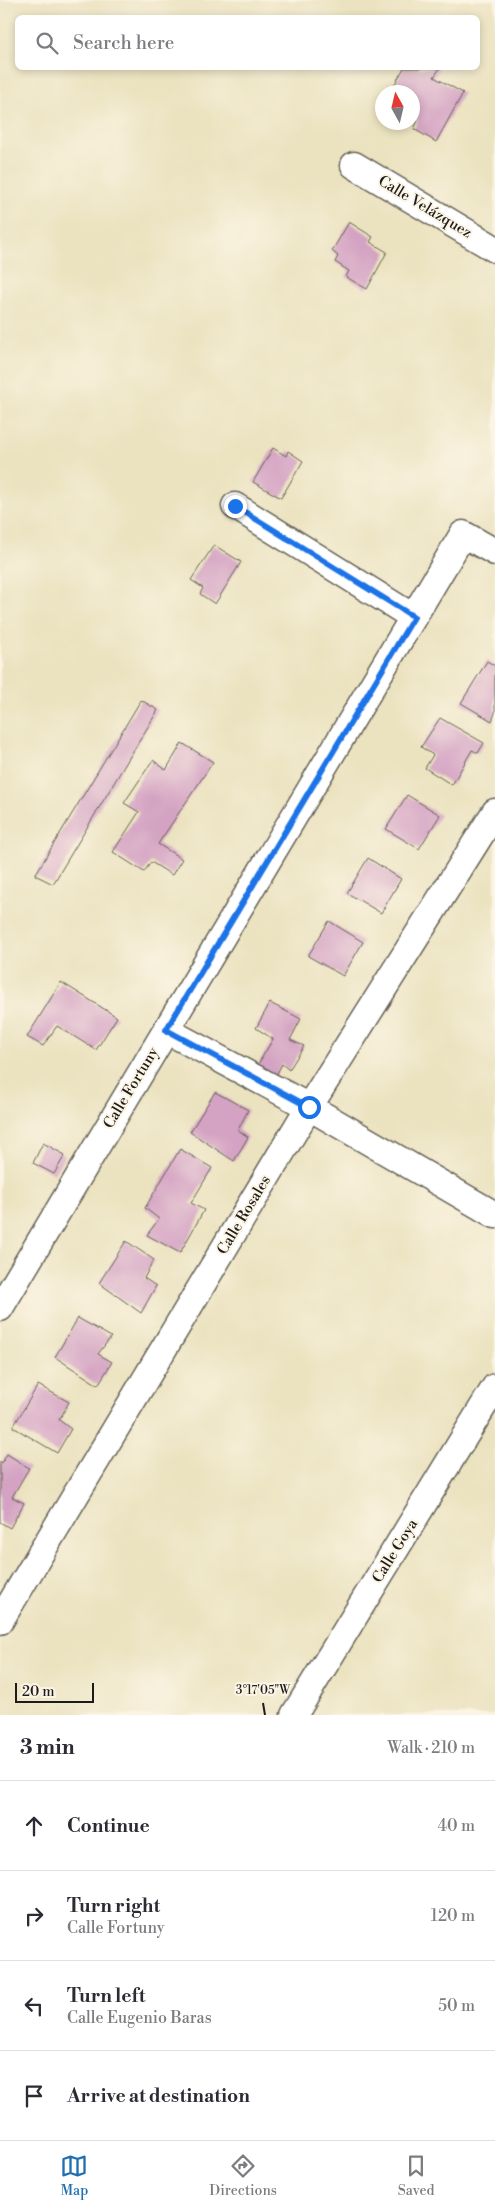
<!DOCTYPE html>
<html lang="en">
<head>
<meta charset="utf-8">
<style>
	:root { --surface:#fff; --page:#f2f2f3; --text:#2b2b33; --muted:#7c7c81; --line:#e1e1e2; --accent:#1f6fb2 }
	body { margin:0; font-family:"Libre Bodoni",serif; background:var(--page); color:var(--text) }
	.compass { position:absolute; left:375px; top:85px; width:45px; height:45px; border-radius:50%; background:var(--surface); box-shadow:0 2px 8px #0003; rotate:352deg }
	.scale { position:absolute; left:15px; bottom:12px; width:79px; box-sizing:border-box; padding-left:5px; border:2px solid #1c1c1c; border-top:0; font-size:14px; line-height:18px; white-space:nowrap; color:#1c1c1c; -webkit-text-stroke:4px #fcf5e5; paint-order:stroke }
	.stop { position:absolute; width:15px; height:15px; margin:-11px; border:4px solid #1a73e8; border-radius:50%; background:#fff }
	.stop.end { background:#1a73e8; border-color:#fff; box-shadow:0 1px 5px #0008 }
	.list { margin:0; padding:0; list-style:none }
	h2 { display:flex; justify-content:space-between; align-items:center; height:65px; margin:0; padding:0 20px; font-size:21px }
	h2 small { font-size:16px; font-weight:400; color:var(--muted) }
	.list li { display:grid; grid-template-columns:32px 1fr auto; gap:15px; align-items:center; box-sizing:border-box; height:90px; padding:0 20px; border-top:1px solid var(--line) }
	.list b { display:block; font-size:19px; white-space:nowrap }
	.list p { margin:0; font-size:16px; white-space:nowrap; color:var(--muted) }
	.list em { font-size:16px; font-style:normal; color:var(--muted) }
	.icon { flex:none; width:28px; height:28px; fill:none; stroke:currentColor; stroke-width:2; stroke-linecap:round; stroke-linejoin:round }
	.map { position:relative; flex:none; width:495px; height:1715px; overflow:hidden }
	.search { position:absolute; background:var(--surface); box-shadow:0 2px 8px #0003; left:15px; right:15px; top:15px; height:55px; display:flex; align-items:center; gap:12px; box-sizing:border-box; padding:0 18px; border-radius:8px; color:var(--muted); font-size:19px }
	.sheet { height:425px; background:var(--surface) }
	nav { display:flex; justify-content:space-around; align-items:center; box-sizing:border-box; height:70px; border-top:1px solid var(--line); background:var(--surface); font-size:14px; color:var(--muted) }
	nav a { display:grid; justify-items:center; gap:2px }
	nav .on { color:var(--accent) }
	.map>svg:first-child { display:block }
	.building { fill:#d4a3c3 }
	.lines { fill:none; stroke-linecap:round; stroke-linejoin:round }
	.street-casing { stroke:#646155; stroke-width:29 }
	.street { stroke:#fff; stroke-width:26 }
	.route { stroke:#1a73e8; stroke-width:6 }
	.ticks { fill:none; stroke:#1c1c1c; stroke-width:2 }
	.labels { text-anchor:middle; dominant-baseline:central; stroke-width:4; stroke-linejoin:round; paint-order:stroke }
	.street-label { font-size:15px; fill:#1c1c1c; stroke:#fcf5e5 }
	.ticks-label { font-size:12px; text-anchor:middle; fill:#1c1c1c; stroke:#fcf5e5; stroke-width:4; stroke-linejoin:round; paint-order:stroke }
</style>
</head>
<body>
<div class="map">
<svg width="495" height="1715" viewBox="0 0 495 1715">
	<rect width="100%" height="100%" fill="#fcf5e5"/>
	<filter id="ink" filterUnits="userSpaceOnUse"><feTurbulence type="fractalNoise" baseFrequency=".02" numOctaves="2"/><feDisplacementMap in="SourceGraphic" scale="10" xChannelSelector="R" yChannelSelector="G"/><feConvolveMatrix kernelMatrix="1 2 1 2 8 2 1 2 1" color-interpolation-filters="sRGB"/></filter>
	<filter id="wash" filterUnits="userSpaceOnUse"><feTurbulence type="fractalNoise" baseFrequency=".0096" numOctaves="4" result="noise"/><feDisplacementMap in="SourceGraphic" scale="20" xChannelSelector="R" yChannelSelector="G"/><feGaussianBlur stdDeviation="1.12" result="paint"/><feColorMatrix in="noise" values="0 0 0 0 0 0 0 0 0 0 0 0 0 0 0 0 0 1.4 0 .05"/><feComposite in="paint" operator="in"/></filter>
	<g filter="url(#wash)">
		<rect width="100%" height="100%" fill="#ebe2bf"/>
		<g id="blocks">
			<!-- building -->
			<path class="building" d="M 404,68 L 440,68 L 434,77 L 463,93 L 436,142 L 414,129 L 418,120 L 412,116 L 412,92 L 390,92 Z
				M 349,222 L 373,237 L 370,242 L 387,252 L 367,289 L 346,277 L 349,271 L 335,262 L 338,256 L 332,251 Z
				M 273,448 L 286,456 L 288,451 L 303,461 L 281,498 L 253,482 Z
				M 214,545 L 241,562 L 215,604 L 200,594 L 203,588 L 191,580 Z
				M 487,661 L 495,666 L 495,713 L 492,721 L 461,703 Z
				M 141,700 L 158,710 L 53,884 L 35,875 Z
				M 440,718 L 484,743 L 478,753 L 472,750 L 452,785 L 425,768 L 433,755 L 421,747 Z
				M 182,743 L 213,762 L 158,844 L 182,859 L 172,875 L 151,862 L 144,872 L 113,852 L 139,812 L 124,803 L 153,760 L 166,770 Z
				M 407,795 L 440,815 L 419,849 L 386,829 Z
				M 368,858 L 401,879 L 381,913 L 347,893 Z
				M 329,921 L 363,942 L 343,976 L 308,956 Z
				M 61,982 L 117,1017 L 96,1050 L 57,1026 L 43,1046 L 27,1037 Z
				M 270,1003 L 301,1019 L 290,1040 L 304,1046 L 289,1070 L 282,1064 L 273,1081 L 254,1071 L 273,1039 L 256,1028 Z
				M 215,1092 L 248,1110 L 238,1130 L 248,1137 L 234,1161 L 190,1132 Z
				M 43,1143 L 65,1155 L 54,1174 L 33,1163 Z
				M 180,1149 L 212,1168 L 191,1203 L 204,1210 L 180,1253 L 147,1235 L 159,1219 L 145,1208 Z
				M 126,1241 L 154,1260 L 144,1278 L 156,1286 L 141,1313 L 99,1283 Z
				M 78,1318 L 111,1337 L 98,1354 L 112,1362 L 98,1385 L 55,1357 Z
				M 38,1385 L 69,1402 L 59,1420 L 71,1429 L 57,1453 L 13,1427 Z
				M 7,1454 L 29,1468 L 12,1497 L 24,1503 L 10,1528 L 0,1522 L 0,1462 L 2,1463 Z"/>
		</g>
	</g>
	<g filter="url(#ink)">
		<use href="#blocks" fill-opacity="0" stroke="#646155" stroke-width="1"/>
		<g class="lines">
			<defs>
				<path id="street" d="M 354,165 L 495,249
					M 235,506 L 413,617
					M 166,1030 L 309,1107 L 495,1215
					M 0,1308 L 463,534 L 495,552
					M 0,1621 L 309,1107 L 495,812
					M 294,1715 L 495,1387"/>
			</defs>
			<!-- street casing -->
			<use href="#street" class="street-casing"/>
			<!-- street -->
			<use href="#street" class="street"/>
		</g>
	</g>
	<g class="lines" filter="url(#ink)">
		<!-- route -->
		<path class="route" d="M 235,506 L 414,617 L 166,1030 L 309,1107"/>
	</g>
	<!-- ticks -->
	<path class="ticks" d="M 263,1703 L 265,1715"/>
	<g class="labels">
		<!-- street labels -->
		<g class="street-label">
			<text transform="translate(425 207) rotate(31)">Calle Velázquez</text>
			<text transform="translate(131 1088) rotate(-59)">Calle Fortuny</text>
			<text transform="translate(244 1215) rotate(-59)">Calle Rosales</text>
			<text transform="translate(395 1551) rotate(-58)">Calle Goya</text>
		</g>
	</g>
	<g class="ticks-label">
		<text x="263" y="1694">3°17'05"W</text>
	</g>
</svg>
<svg class="compass" viewBox="-18 -18 36 36"><path d="M0-13l5 13h-10z" fill="#e53935"/><path d="M0 13l5-13h-10z" fill="#7c7c81"/></svg>
<div class="scale">20 m</div>
<div class="stop" style="left:309px;top:1107px"></div>
<div class="stop end" style="left:235px;top:506px"></div>
<div class="search"><svg class="icon" aria-label="search" viewBox="0 0 24 24"><circle cx="10" cy="10" r="6"/><path d="M15 15l6 6"/></svg>Search here</div>
</div>
<section class="sheet">
<h2>3 min<small>Walk · 210 m</small></h2>
<ul class="list">
<li><svg class="icon" aria-label="ahead" viewBox="0 0 24 24"><path d="M12 20V5M6 11l6-6 6 6"/></svg><div><b>Continue</b></div><em>40 m</em></li>
<li><svg class="icon" aria-label="right" viewBox="0 0 24 24"><path d="M7 20v-9h11M14 6l5 5-5 5"/></svg><div><b>Turn right</b><p>Calle Fortuny</p></div><em>120 m</em></li>
<li><svg class="icon" aria-label="left" viewBox="0 0 24 24"><path d="M17 20v-9H6M10 6l-5 5 5 5"/></svg><div><b>Turn left</b><p>Calle Eugenio Baras</p></div><em>50 m</em></li>
<li><svg class="icon" aria-label="arrive" viewBox="0 0 24 24"><path d="M6 21V4h12l-3 4 3 4H6"/></svg><div><b>Arrive at destination</b></div></li>
</ul>
</section>
<nav>
<a class="on"><svg class="icon" aria-label="map" viewBox="0 0 24 24"><path d="M3 6l6-2 6 2 6-2v14l-6 2-6-2-6 2zM9 4v14M15 6v14"/></svg>Map</a>
<a><svg class="icon" aria-label="directions" viewBox="0 0 24 24"><path d="M12 3l9 9-9 9-9-9zM9 14v-3h6M13 9l2 2-2 2"/></svg>Directions</a>
<a><svg class="icon" aria-label="saved" viewBox="0 0 24 24"><path d="M7 4h10v16l-5-4-5 4z"/></svg>Saved</a>
</nav>
</body>
</html>
